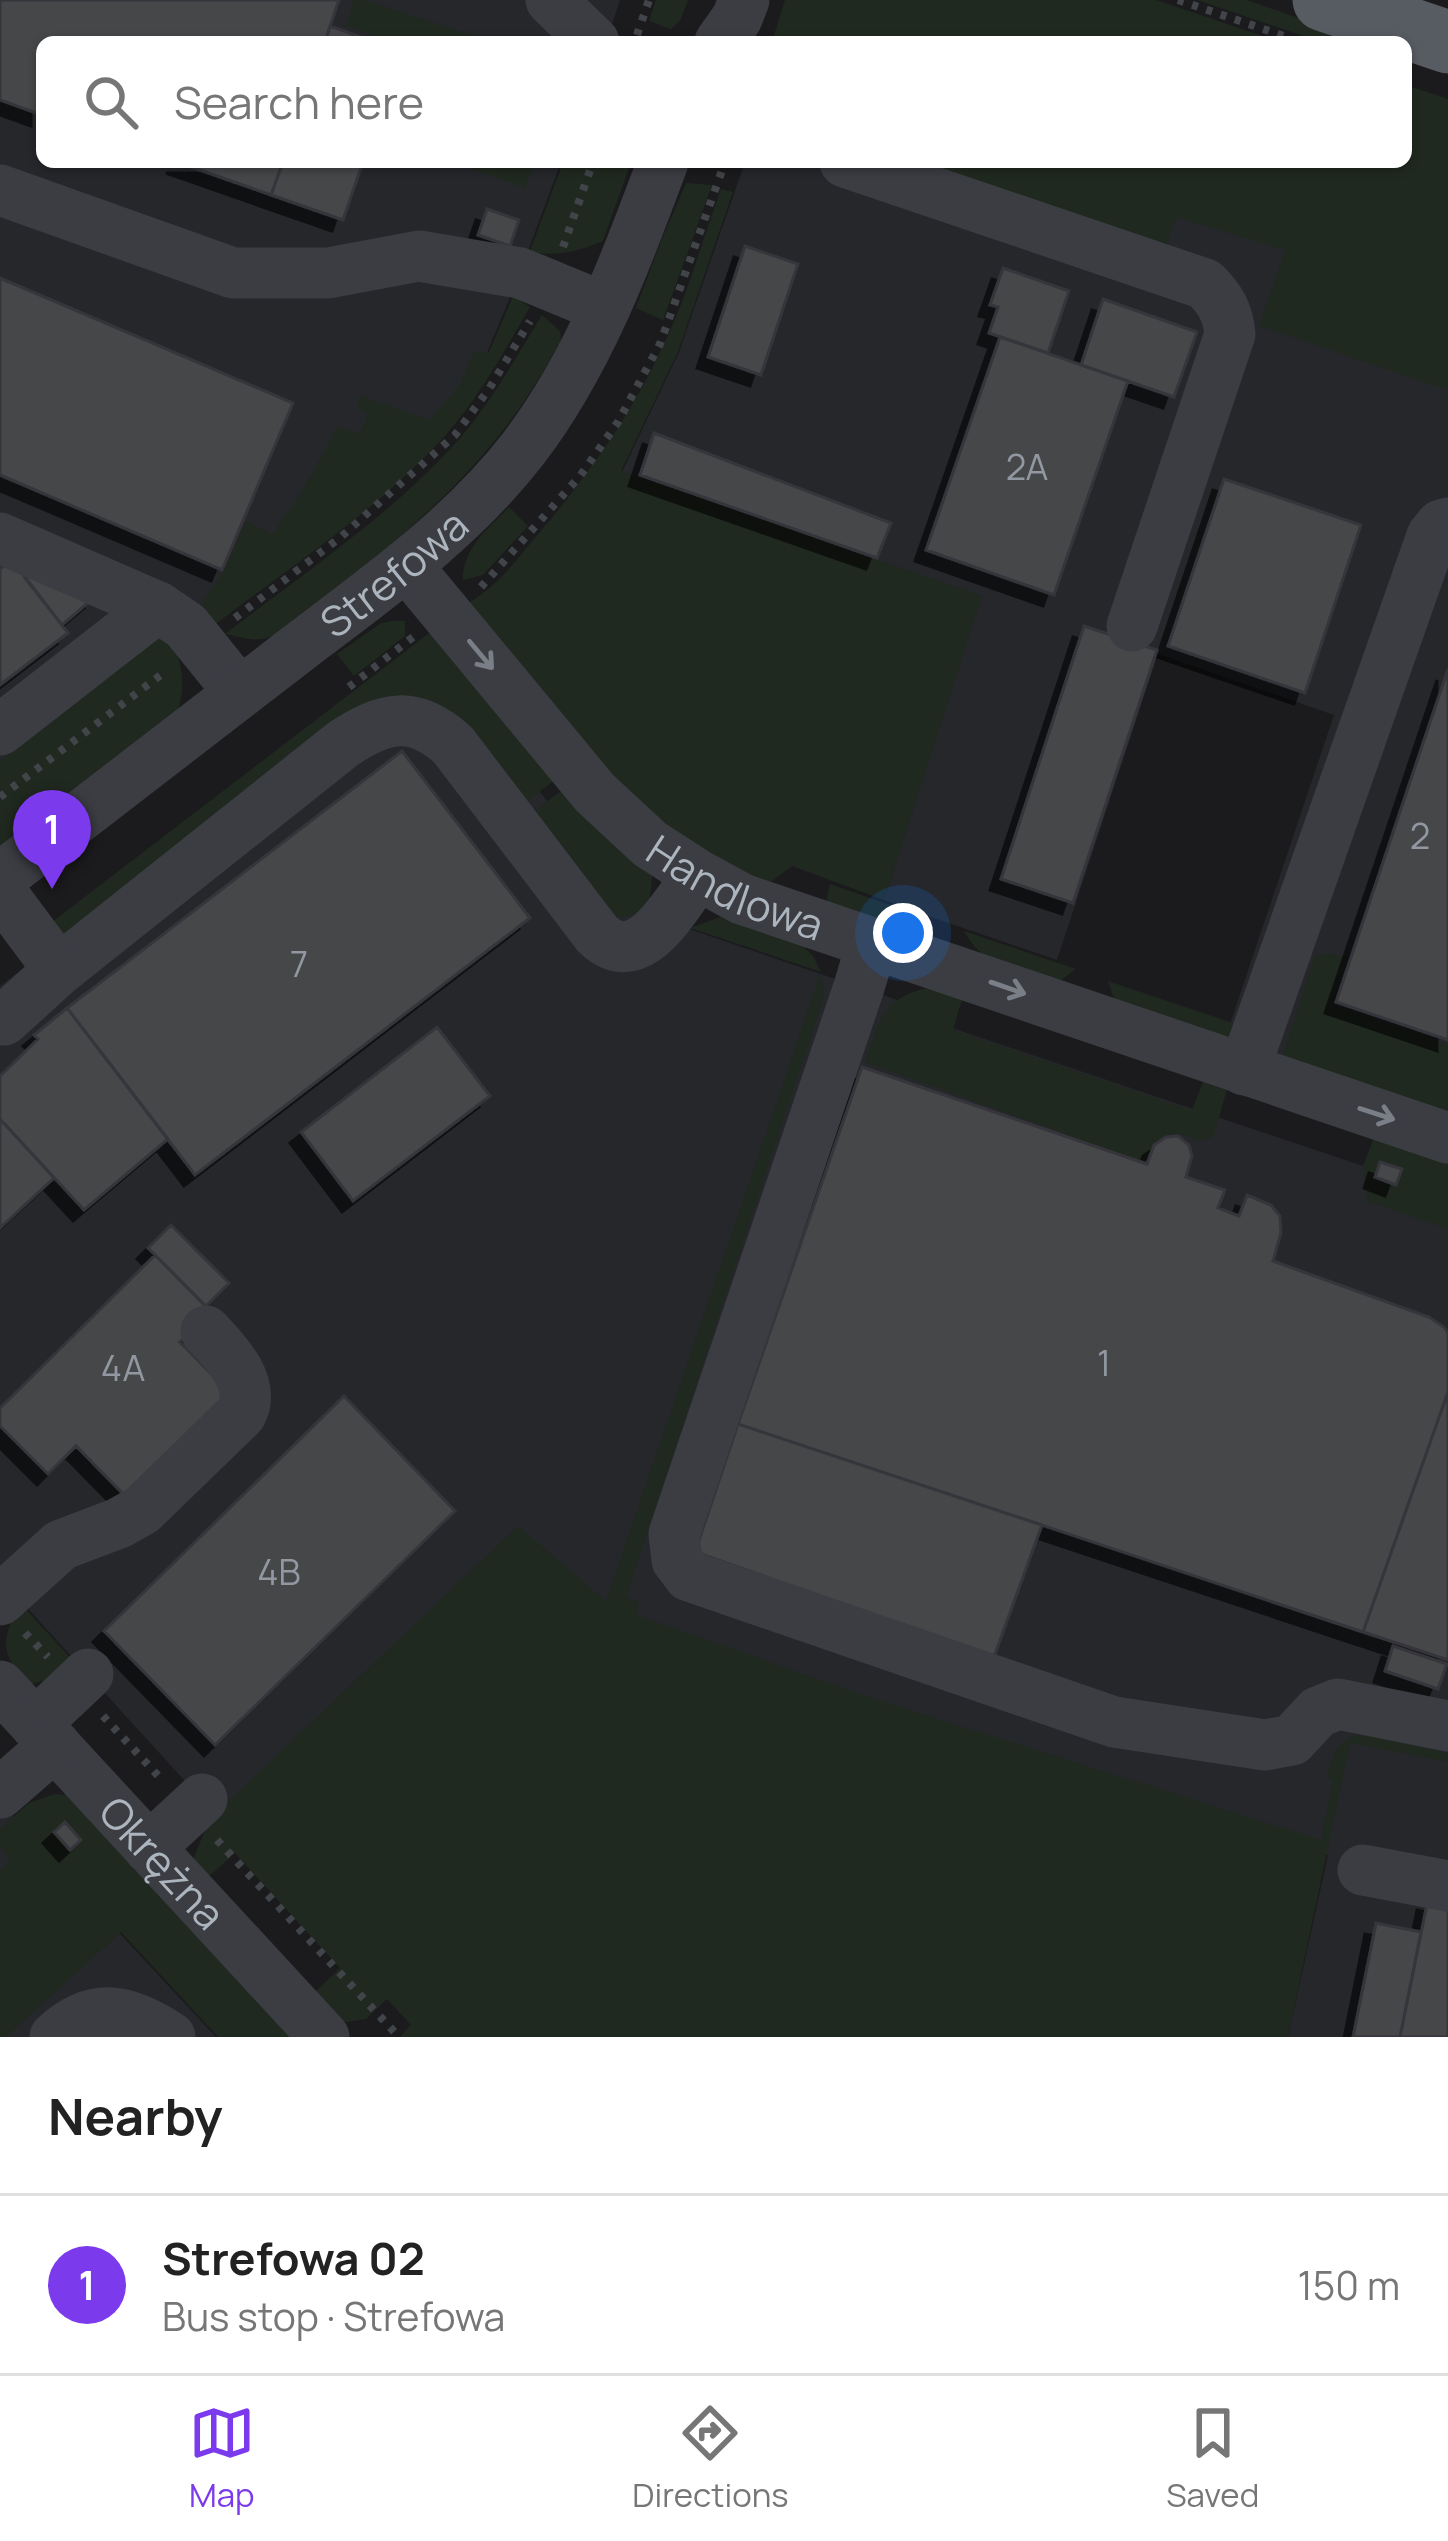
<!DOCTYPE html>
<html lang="en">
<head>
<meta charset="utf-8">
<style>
	:root { --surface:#fff; --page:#f6f6f6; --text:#222; --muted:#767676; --line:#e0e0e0; --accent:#7c3aed }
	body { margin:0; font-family:Manrope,sans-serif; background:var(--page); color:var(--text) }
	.you { position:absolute; left:903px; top:933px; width:42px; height:42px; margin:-30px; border:9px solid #fff; border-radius:50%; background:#1a73e8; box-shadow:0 0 0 18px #1a73e833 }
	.badge { display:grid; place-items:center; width:78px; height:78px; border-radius:50%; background:var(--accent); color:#fff; font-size:39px; font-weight:700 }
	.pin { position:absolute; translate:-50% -99px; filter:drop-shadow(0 3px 6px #0008) }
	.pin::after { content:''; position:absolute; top:63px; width:42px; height:36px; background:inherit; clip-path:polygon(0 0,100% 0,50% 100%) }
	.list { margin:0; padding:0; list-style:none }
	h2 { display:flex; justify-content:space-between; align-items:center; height:156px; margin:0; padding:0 48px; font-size:51px }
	h2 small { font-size:39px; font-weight:400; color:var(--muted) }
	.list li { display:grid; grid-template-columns:78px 1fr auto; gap:36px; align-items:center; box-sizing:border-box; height:180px; padding:0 48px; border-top:3px solid var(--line) }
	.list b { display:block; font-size:45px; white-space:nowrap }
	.list p { margin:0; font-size:39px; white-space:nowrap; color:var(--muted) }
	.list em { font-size:39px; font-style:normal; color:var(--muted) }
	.icon { flex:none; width:66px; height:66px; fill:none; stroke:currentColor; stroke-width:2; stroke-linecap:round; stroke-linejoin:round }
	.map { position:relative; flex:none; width:1448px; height:2037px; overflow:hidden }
	.search { position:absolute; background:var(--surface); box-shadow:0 3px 9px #0004; left:36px; right:36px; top:36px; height:132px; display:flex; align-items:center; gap:30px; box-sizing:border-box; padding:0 42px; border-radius:18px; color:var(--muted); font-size:45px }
	.sheet { height:336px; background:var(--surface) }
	nav { display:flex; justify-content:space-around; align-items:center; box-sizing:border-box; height:168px; border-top:3px solid var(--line); background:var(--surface); font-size:33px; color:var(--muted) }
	nav a { display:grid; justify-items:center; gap:6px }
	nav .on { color:var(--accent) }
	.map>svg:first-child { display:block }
	.built { fill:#26272b }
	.green { fill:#202920 }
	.building { fill:#45464a; stroke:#34353a; stroke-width:3; filter:url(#shadow) }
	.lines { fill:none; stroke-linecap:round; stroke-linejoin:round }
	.path { stroke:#41454a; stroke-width:8; stroke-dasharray:6 9; stroke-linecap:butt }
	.minor { stroke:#3b3d43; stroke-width:51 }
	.major { stroke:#575b62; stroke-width:63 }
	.oneway { stroke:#797e87 }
	.labels { text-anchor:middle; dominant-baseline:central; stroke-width:9; stroke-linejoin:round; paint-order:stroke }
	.number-label { font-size:36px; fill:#9298a1 }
	.street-label { font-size:42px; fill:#acb4be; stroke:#161618 }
</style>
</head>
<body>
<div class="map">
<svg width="1448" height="2037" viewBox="0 0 1448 2037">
	<defs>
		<filter id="shadow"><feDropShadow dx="-11" dy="11" stdDeviation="0" flood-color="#0009"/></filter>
	</defs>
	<rect width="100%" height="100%" fill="#1b1b1d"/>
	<!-- built -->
	<path class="built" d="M 0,0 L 620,0 L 606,42 L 42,42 L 42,162 L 561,162 L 520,273 L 472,389 L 0,768 Z
		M 1448,149 L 1448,1118 L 1224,1042 L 1334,715 L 1158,654 L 1057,960 L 931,917 L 884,900 L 981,596 L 622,472 L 679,352 L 745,162 L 1406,162 Z
		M 366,703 L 467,704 L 583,844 L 689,929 L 950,1018 L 949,1027 L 1363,1166 L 1448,1186 L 1448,2037 L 1288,2037 L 1328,1855 L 215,1814 L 0,1578 L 0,986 Z
		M 0,1801 L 98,1910 L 216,2037 L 0,2037 Z"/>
	<!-- green -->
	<path class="green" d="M 354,0 L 365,0 L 493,42 L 394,42 L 346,26 Z
		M 656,0 L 688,0 L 680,21 L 671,29 L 649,21 Z
		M 785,0 L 1156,0 L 1280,42 L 772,42 Z
		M 1197,0 L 1246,0 L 1370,42 L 1321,42 Z
		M 1406,85 L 1448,99 L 1448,390 L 1259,326 L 1285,250 L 1176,217 L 1166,246 L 915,162 L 1406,162 Z
		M 453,162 L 534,162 L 525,188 Z
		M 563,162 L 631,162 L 603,241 C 579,251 556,258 530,251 Z
		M 686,183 L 712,185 L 663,320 L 636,308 L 661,241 Z
		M 721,189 L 733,192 L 678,352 L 621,471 L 982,596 L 884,900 L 792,866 L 765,886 L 724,868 L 624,794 L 468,603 C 498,587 518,557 540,532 C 589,474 631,415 663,346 C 687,297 702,241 721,189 Z
		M 513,296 L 530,307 C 505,350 481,394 449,431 C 382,508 292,565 212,627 L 193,614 L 223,572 L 246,521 L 272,535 L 299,496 L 338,427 L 359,434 L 368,414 L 356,408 L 361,396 L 429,420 L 459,386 L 474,352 L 489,352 Z
		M 542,315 L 560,331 L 561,340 C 501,453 429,515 331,593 C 311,608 288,635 262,639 C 250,641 237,636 225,634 C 303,574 395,512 460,438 C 492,401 516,357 542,315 Z
		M 509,507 L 528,526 L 483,575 L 463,580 C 462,548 489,528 509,507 Z
		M 392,621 L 405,621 L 405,636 L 354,676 L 337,654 L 381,623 Z
		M 432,631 L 556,779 L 518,808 L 425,713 L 63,944 L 48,925 Z
		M 167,632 C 181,658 187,681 178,710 L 0,847 L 0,761 Z
		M 565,788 L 652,872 C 652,904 646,918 610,917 L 525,818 Z
		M 830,884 L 907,911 C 879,926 854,915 825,907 Z
		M 726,915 L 803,946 L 813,956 L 821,972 L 690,928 Z
		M 964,931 L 1076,969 L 1056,984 C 1017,971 985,969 964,931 Z
		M 1330,953 L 1348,958 L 1332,1005 L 1448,1044 L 1448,1117 L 1282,1058 L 1315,956 Z
		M 820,975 L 824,990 L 822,1003 L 626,1597 L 639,1602 L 637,1615 L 869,1697 L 1321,1840 L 1333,1780 L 1327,1778 C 1332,1757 1336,1741 1358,1734 L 1448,1753 L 1448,1762 L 1350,1743 L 1288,2037 L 400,2037 L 411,2025 L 387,1999 L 366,2019 L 339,2023 L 313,1994 L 340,1968 L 235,1853 L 206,1879 L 192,1863 L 208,1822 L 215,1814 L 518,1526 L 606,1601 Z
		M 1108,981 L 1236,1024 L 1229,1037 L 1223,1039 L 1116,1005 Z
		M 923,989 L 940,989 L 963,996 L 953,1030 L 1192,1110 L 1203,1082 L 1227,1090 L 1213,1137 L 1199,1141 C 1170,1127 1157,1134 1146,1163 L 865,1062 C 878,1025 881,1000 923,989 Z
		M 1374,1137 L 1448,1162 L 1448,1229 L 1367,1201 L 1363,1166 Z
		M 21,1604 L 79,1667 L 74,1673 L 28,1685 C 0,1653 0,1639 21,1604 Z
		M 55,1794 L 71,1795 L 296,2037 L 218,2037 L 121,1932 L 6,2037 L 0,2037 L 0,1870 L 11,1859 L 0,1847 L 0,1829 L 29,1803 Z"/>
	<!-- building -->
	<path class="building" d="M 0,0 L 339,0 L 325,42 L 42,42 L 42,115 L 0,100 Z
		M 330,26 L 375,42 L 325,42 Z
		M 177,162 L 283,162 L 271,195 Z
		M 283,162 L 363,162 L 343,220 L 271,195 Z
		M 487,209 L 519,220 L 510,246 L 478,235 Z
		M 745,246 L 798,264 L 761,375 L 708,357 Z
		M 1003,268 L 1069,291 L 1048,353 L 989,333 L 998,307 L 990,305 Z
		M 0,278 L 293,403 L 222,570 L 0,475 Z
		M 1103,299 L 1197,332 L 1174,397 L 1081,365 Z
		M 1000,337 L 1128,381 L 1054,595 L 926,550 Z
		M 654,433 L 891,523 L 877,558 L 640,475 Z
		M 1224,479 L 1361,525 L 1305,693 L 1168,646 Z
		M 12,560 L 68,633 L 0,685 L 0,569 Z
		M 42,565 L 95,597 L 62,625 L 25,578 Z
		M 1084,626 L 1157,650 L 1073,903 L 1001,879 Z
		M 1448,669 L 1448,1040 L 1336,1002 Z
		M 402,751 L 530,918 L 195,1175 L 67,1008 Z
		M 67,1008 L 168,1139 L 84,1210 L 0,1119 L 0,1076 L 38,1039 L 34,1035 Z
		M 437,1027 L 490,1096 L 353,1201 L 301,1132 Z
		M 862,1067 L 1147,1164 L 1154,1145 L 1166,1137 L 1178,1136 L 1189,1145 L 1192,1156 L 1186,1177 L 1225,1190 L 1218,1208 L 1239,1216 L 1247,1195 L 1271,1205 L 1280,1216 L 1281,1233 L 1273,1261 L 1429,1317 L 1444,1327 L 1448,1333 L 1448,1392 L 1363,1632 L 738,1424 Z
		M 0,1119 L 54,1178 L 0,1228 Z
		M 1380,1162 L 1402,1169 L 1396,1185 L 1375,1177 Z
		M 171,1225 L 229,1283 L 206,1306 L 148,1248 Z
		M 155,1255 L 211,1312 L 180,1342 L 229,1392 L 124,1495 L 76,1446 L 48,1474 L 0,1426 L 0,1408 Z
		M 1448,1392 L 1448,1660 L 1363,1632 Z
		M 344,1396 L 455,1511 L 215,1745 L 104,1631 Z
		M 738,1424 L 1042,1525 L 994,1657 L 695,1552 Z
		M 1393,1646 L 1447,1664 L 1438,1689 L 1385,1671 Z
		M 65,1822 L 81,1840 L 70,1850 L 54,1832 Z
		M 1428,1899 L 1448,1903 L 1448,2037 L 1400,2037 Z
		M 1376,1923 L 1421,1932 L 1400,2037 L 1353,2037 Z"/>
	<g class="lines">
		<!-- path -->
		<path class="path" d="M 1178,0 L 1290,38
			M 637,35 L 649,0
			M 563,247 L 593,162
			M 481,587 L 580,476 L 618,422 L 660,344 L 725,162
			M 235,618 L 342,536 L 455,435 L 489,389 L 530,321
			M 349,687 L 413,637
			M 0,797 L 166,671
			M 25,1633 L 48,1657
			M 103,1716 L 162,1780
			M 217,1840 L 399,2037"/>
		<!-- minor -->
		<g class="minor">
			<path d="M 551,0 L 594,42"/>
			<path d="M 720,42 L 737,18 L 744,0"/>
			<path d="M 845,162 L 1205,284 C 1220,299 1228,312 1230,334 L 1132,626"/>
			<path d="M 0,190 L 233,273 L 328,273 L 419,256 L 520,273 L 605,308"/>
			<path d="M 0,538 L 158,607 L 186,626 L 240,693"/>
			<path id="s1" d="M 406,565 L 595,793 L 650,844 L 698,875 L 742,899 L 1448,1138"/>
			<path d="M 0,730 L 158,607"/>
			<path id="s2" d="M 0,878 C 99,802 198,726 297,649 C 377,588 461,529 523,449 C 588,364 626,262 663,162"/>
			<path d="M 0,891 L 59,970 L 343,744 C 385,716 414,710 453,745 L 597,934 C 639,975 674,906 698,875"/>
			<path d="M 872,943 L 859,987 L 674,1534 L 677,1560 L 689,1576 L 1114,1722 L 1265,1745 L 1292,1740 L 1318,1712 L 1338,1704 L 1448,1726"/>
			<path d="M 4,1020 L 59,970"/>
			<path d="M 1244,1070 L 1432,536 L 1441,525 L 1448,523"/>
			<path d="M 0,1600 L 61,1545 L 119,1523 L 142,1510 L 241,1414 C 257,1384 226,1352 206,1331"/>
			<path id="s3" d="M 0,1686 L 324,2037"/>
			<path d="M 35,1724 L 88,1674"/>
			<path d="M 0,1793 L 55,1745"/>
			<path d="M 149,1848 L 202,1799"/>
			<path d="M 1363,1870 L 1448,1886"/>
			<path d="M 55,2037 C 95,2000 129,2010 170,2037"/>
		</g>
		<!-- major -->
		<path class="major" d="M 1324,0 L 1448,42"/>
	</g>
	<!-- one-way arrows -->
	<defs><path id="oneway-shaft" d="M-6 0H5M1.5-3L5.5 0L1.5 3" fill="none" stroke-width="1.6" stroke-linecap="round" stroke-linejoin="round" transform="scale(3)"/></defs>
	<g class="oneway">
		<use href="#oneway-shaft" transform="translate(481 655) rotate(50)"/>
		<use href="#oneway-shaft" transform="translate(1008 988) rotate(19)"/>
		<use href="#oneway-shaft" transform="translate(1377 1114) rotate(18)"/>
	</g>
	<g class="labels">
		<!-- number labels -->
		<g class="number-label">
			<text x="1027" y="466">2A</text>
			<text x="1420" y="835">2</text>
			<text x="299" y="963">7</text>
			<text x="1104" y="1362">1</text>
			<text x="123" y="1367">4A</text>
			<text x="279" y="1571">4B</text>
		</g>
		<!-- street labels -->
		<g class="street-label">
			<text stroke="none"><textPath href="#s2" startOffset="498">Strefowa</textPath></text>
			<text stroke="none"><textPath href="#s1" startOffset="468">Handlowa</textPath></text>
			<text stroke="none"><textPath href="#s3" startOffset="240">Okrężna</textPath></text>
		</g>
	</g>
</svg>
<div class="you"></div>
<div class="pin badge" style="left:52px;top:889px">1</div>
<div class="search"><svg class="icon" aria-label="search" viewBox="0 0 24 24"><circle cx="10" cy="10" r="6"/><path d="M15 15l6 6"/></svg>Search here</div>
</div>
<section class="sheet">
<h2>Nearby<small></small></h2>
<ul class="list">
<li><span class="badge">1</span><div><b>Strefowa 02</b><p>Bus stop · Strefowa</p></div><em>150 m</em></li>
</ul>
</section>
<nav>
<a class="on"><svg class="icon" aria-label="map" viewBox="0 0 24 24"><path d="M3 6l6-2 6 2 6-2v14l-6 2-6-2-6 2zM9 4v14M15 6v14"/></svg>Map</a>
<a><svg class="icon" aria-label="directions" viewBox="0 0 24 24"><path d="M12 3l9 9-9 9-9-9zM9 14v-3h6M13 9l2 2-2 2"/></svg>Directions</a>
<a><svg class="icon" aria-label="saved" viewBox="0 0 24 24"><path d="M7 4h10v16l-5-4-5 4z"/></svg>Saved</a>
</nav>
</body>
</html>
